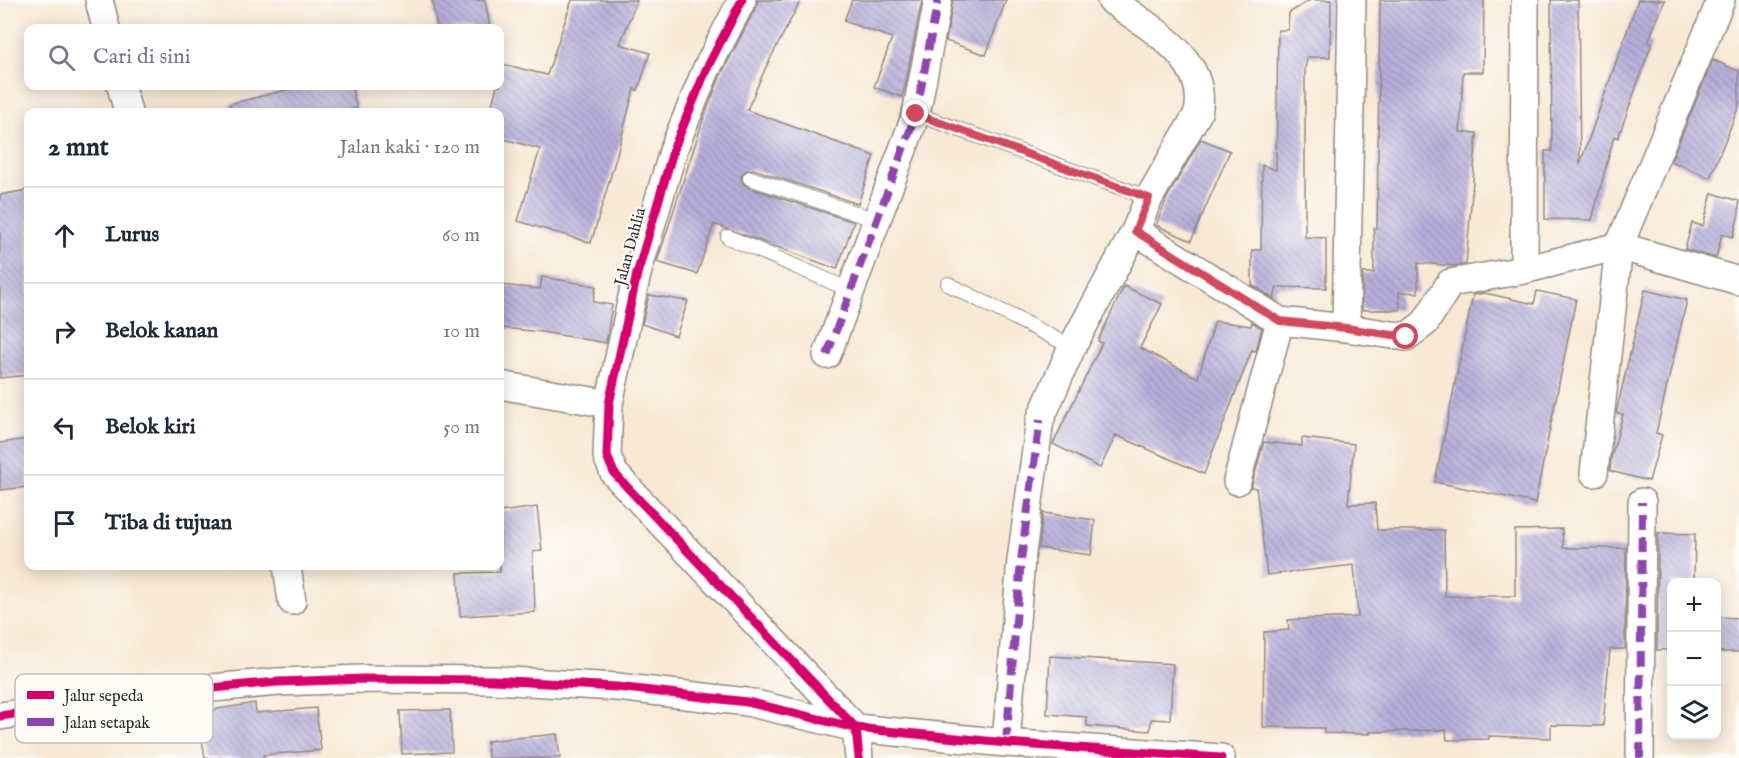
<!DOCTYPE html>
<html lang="id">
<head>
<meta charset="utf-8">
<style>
	:root { --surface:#fff; --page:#f6f6f7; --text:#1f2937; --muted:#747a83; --line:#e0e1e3 }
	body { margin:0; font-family:"IM FELL English",serif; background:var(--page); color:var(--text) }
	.controls { position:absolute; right:18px; bottom:18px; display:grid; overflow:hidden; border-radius:12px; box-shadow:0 3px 15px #0003 }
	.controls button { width:54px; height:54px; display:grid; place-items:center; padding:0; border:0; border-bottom:2px solid var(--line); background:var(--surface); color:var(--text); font:30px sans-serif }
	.stop { position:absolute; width:18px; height:18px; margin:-14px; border:4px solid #d1495b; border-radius:50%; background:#fff }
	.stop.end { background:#d1495b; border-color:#fff; box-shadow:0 2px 6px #0008 }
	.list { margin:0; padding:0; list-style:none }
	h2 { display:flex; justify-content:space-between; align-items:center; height:78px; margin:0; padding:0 24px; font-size:26px }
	h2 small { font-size:20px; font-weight:400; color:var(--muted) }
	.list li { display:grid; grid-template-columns:39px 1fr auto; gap:18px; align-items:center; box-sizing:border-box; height:96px; padding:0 24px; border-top:2px solid var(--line) }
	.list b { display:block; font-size:22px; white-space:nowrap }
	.list em { font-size:20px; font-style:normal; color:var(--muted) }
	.icon { flex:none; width:33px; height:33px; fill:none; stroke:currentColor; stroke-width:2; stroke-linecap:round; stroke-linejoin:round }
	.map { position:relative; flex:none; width:1739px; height:758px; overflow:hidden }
	.search { position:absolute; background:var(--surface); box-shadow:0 3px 15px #0003; left:24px; top:24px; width:480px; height:66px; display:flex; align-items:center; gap:15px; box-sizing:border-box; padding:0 21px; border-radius:12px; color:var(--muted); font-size:22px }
	.panel { position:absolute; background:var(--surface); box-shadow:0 3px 15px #0003; left:24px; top:108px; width:480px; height:462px; border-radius:12px }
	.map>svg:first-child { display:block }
	.building { fill:url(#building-back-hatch) }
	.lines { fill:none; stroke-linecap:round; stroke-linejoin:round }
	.service-casing { stroke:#928a80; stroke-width:16 }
	.minor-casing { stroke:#928a80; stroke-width:30 }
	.service { stroke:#fff; stroke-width:14 }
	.minor { stroke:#fff; stroke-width:27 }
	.quiet { stroke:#8e44ad; stroke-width:8; stroke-dasharray:15 8; stroke-linecap:butt }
	.cycleway-casing { stroke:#fdfcf7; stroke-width:13 }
	.cycleway { stroke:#d6006c; stroke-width:9 }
	.route { stroke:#d1495b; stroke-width:8 }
	.labels { text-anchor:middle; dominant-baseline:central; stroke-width:4.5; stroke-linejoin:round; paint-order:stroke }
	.street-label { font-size:16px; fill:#2b2b2b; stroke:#fdfcf7 }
	.key { fill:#fdfcf7; stroke:#bebdba; stroke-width:1.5 }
	.key-label { font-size:16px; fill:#2b2b2b }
</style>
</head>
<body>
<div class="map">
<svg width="1739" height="758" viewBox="0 0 1739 758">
	<defs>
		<pattern id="building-back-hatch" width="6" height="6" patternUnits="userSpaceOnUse" patternTransform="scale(1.5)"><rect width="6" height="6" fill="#b7afdb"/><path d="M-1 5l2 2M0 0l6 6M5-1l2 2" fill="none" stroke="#958fb2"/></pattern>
	</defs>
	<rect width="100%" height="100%" fill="#fdfcf7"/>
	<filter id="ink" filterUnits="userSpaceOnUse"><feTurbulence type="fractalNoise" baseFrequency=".0167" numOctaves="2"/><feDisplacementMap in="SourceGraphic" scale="12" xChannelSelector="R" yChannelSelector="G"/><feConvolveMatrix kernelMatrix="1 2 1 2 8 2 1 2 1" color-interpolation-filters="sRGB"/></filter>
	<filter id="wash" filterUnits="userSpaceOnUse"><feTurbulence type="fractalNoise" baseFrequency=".008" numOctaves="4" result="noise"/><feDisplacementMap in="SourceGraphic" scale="24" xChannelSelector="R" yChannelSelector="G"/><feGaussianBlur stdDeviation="1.35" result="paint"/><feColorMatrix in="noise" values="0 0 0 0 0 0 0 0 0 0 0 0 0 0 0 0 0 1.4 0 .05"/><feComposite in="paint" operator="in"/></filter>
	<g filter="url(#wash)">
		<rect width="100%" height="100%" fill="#f8e8d4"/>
		<g id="blocks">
			<!-- building -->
			<path class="building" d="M 432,0 L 485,0 L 490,28 L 437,28 Z
				M 572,0 L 637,0 L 620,44 L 650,53 L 638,90 L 634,89 L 616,158 L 591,243 L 518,221 L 540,149 L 500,138 L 500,112 L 490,112 L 497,86 L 500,86 L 502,64 L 547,75 Z
				M 758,0 L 801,0 L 766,67 L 747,110 L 874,156 L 858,204 L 753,169 L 745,171 L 741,176 L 743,183 L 747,187 L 854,222 L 837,269 L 714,224 L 697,274 L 657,262 L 703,120 L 720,77 L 756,7 Z
				M 852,0 L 922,0 L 905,86 L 902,97 L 874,87 L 892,38 L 844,21 Z
				M 953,0 L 1006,0 L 986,55 L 946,41 Z
				M 1310,0 L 1331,0 L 1330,57 L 1307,57 L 1305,70 L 1305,237 L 1326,238 L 1326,288 L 1277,287 L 1274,299 L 1252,285 L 1252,250 L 1261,250 L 1262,165 L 1276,170 L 1278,30 L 1288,30 L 1289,13 Z
				M 1380,0 L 1484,0 L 1483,72 L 1463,72 L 1460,132 L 1477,133 L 1466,264 L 1456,266 L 1418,263 L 1418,293 L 1399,292 L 1400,310 L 1362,310 L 1363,273 L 1374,273 L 1374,228 L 1377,228 Z
				M 1551,0 L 1578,0 L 1580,164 L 1638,0 L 1665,0 L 1648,42 L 1652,43 L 1618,138 L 1614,136 L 1592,220 L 1545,219 L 1545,151 L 1552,151 Z
				M 1713,60 L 1739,71 L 1739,106 L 1710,178 L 1671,161 Z
				M 302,86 L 351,86 L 357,108 L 340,112 L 231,112 L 230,104 Z
				M 1201,139 L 1230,151 L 1191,241 L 1156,225 L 1167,198 Z
				M 28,190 L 28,375 L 0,378 L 0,195 Z
				M 1712,193 L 1739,201 L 1739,214 L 1733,237 L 1722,234 L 1716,258 L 1685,249 L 1692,223 L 1703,226 Z
				M 542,277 L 596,286 L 593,302 L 612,305 L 606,343 L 542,332 L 500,328 L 500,285 L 540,289 Z
				M 1124,286 L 1162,304 L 1140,348 L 1198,378 L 1215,321 L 1251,326 L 1252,322 L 1262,328 L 1256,351 L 1252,350 L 1204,474 L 1116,435 L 1100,468 L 1053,444 L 1102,343 L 1098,341 Z
				M 1645,290 L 1687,300 L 1656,433 L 1662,435 L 1649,481 L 1610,471 L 1611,458 L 1623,414 L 1616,413 L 1617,409 Z
				M 1537,291 L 1576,299 L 1535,503 L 1435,482 L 1473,295 L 1485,293 L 1534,304 Z
				M 649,295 L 688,301 L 676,336 L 642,324 Z
				M 1302,438 L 1354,444 L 1348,504 L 1375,503 L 1377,530 L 1444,530 L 1445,596 L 1515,596 L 1515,530 L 1562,529 L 1563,548 L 1626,548 L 1625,649 L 1610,649 L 1603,726 L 1551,725 L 1551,738 L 1489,736 L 1489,739 L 1447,740 L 1446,730 L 1370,732 L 1370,734 L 1324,733 L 1324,728 L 1263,727 L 1264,632 L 1289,630 L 1288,620 L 1358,617 L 1354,565 L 1267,575 L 1256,488 L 1251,487 L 1264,442 L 1302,446 Z
				M 28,439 L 28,487 L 0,490 L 0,443 Z
				M 537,507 L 542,551 L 533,552 L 535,612 L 460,616 L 458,573 L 500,572 L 500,512 Z
				M 1043,513 L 1095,520 L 1091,555 L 1039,548 Z
				M 1658,533 L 1695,534 L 1694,582 L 1671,582 L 1671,650 L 1657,650 Z
				M 1716,617 L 1739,618 L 1739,652 L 1716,652 Z
				M 1050,656 L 1173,664 L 1170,720 L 1151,719 L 1150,731 L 1087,726 L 1087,717 L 1047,714 Z
				M 255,703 L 256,713 L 316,708 L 321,750 L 263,755 L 264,758 L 205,758 L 198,712 Z
				M 450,710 L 452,752 L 402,754 L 400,711 Z
				M 557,734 L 560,758 L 488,758 L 487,741 Z"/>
		</g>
	</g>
	<g filter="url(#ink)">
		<use href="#blocks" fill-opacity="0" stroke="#928a80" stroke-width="1.5"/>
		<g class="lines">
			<defs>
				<path id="service" d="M 916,114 L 1149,198
					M 750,178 L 876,220
					M 728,237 L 850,290
					M 948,284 L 1072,347"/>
				<path id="minor" d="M 99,0 L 106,28
					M 742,0 L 706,70 L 674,148 L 637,274 L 609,404 L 607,456 L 614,473 L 642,503 L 856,728 L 859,758
					M 121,86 L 128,112
					M 1135,231 L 1280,321 L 1346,328 L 1406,337 L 1425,323 L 1450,283 L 1524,270 L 1619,246 L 1739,281
					M 1524,270 L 1525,0
					M 1346,328 L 1352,0
					M 827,355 L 916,114 L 938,0
					M 500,385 L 609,404
					M 1594,473 L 1619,246 L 1721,0
					M 1237,481 L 1280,321
					M 287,566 L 292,601
					M 0,716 L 157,693 L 278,682 L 363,679 L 493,680 L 617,687 L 747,702 L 856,728 L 1006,743 L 1221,758
					M 1006,743 L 1021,560 L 1040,420 L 1072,347 L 1135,231 L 1149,198 L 1198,113 C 1210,58 1147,27 1111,0
					M 1640,758 L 1642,502"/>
			</defs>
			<!-- service casing -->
			<use href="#service" class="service-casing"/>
			<!-- minor casing -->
			<use href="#minor" class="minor-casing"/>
			<!-- service -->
			<use href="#service" class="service"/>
			<!-- minor -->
			<use href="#minor" class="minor"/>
			<!-- quiet -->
			<path class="quiet" d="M 827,355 L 916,114 L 938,0
				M 1006,743 L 1021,560 L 1040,420
				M 1640,758 L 1642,502"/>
			<defs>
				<path id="cycleway" d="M 742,0 L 706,70 L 674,148 L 637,274 L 609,404 L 607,456 L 614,473 L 642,503 L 856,728 L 859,758
					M 0,716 L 157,693 L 278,682 L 363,679 L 493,680 L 617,687 L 747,702 L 856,728 L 1006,743 L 1221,758"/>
			</defs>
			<!-- cycleway casing -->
			<use href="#cycleway" class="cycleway-casing"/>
			<!-- cycleway -->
			<use href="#cycleway" class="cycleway"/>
		</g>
	</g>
	<g class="lines" filter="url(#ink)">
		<!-- route -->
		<path class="route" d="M 916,114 L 1149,198 L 1135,231 L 1280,321 L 1346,328 L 1406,337"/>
	</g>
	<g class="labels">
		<!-- street labels -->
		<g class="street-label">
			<text transform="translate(631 247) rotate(-75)">Jalan Dahlia</text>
		</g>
	</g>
	<!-- legend -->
	<rect x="15" y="674" width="198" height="69" rx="9" class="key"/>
	<rect x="27" y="691" width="27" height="8" fill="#d6006c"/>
	<rect x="27" y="718" width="27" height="8" fill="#8e44ad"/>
	<g class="key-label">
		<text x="64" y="701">Jalur sepeda</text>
		<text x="64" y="728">Jalan setapak</text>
	</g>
</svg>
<div class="controls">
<button>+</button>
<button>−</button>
<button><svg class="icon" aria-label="layers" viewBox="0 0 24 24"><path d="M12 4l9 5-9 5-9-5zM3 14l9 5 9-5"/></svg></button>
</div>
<div class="stop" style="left:1406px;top:337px"></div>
<div class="stop end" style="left:916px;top:114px"></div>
<div class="search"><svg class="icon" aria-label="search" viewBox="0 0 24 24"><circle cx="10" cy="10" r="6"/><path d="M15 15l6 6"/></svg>Cari di sini</div>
<section class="panel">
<h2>2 mnt<small>Jalan kaki · 120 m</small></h2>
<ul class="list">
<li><svg class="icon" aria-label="ahead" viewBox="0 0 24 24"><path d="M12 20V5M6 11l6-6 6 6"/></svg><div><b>Lurus</b></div><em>60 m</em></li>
<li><svg class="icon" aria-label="right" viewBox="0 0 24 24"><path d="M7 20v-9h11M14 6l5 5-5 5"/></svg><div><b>Belok kanan</b></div><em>10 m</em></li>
<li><svg class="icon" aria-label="left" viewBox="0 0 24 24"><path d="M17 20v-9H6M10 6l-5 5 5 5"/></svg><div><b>Belok kiri</b></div><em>50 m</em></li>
<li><svg class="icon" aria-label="arrive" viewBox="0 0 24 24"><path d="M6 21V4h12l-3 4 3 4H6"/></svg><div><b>Tiba di tujuan</b></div></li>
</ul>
</section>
</div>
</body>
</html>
